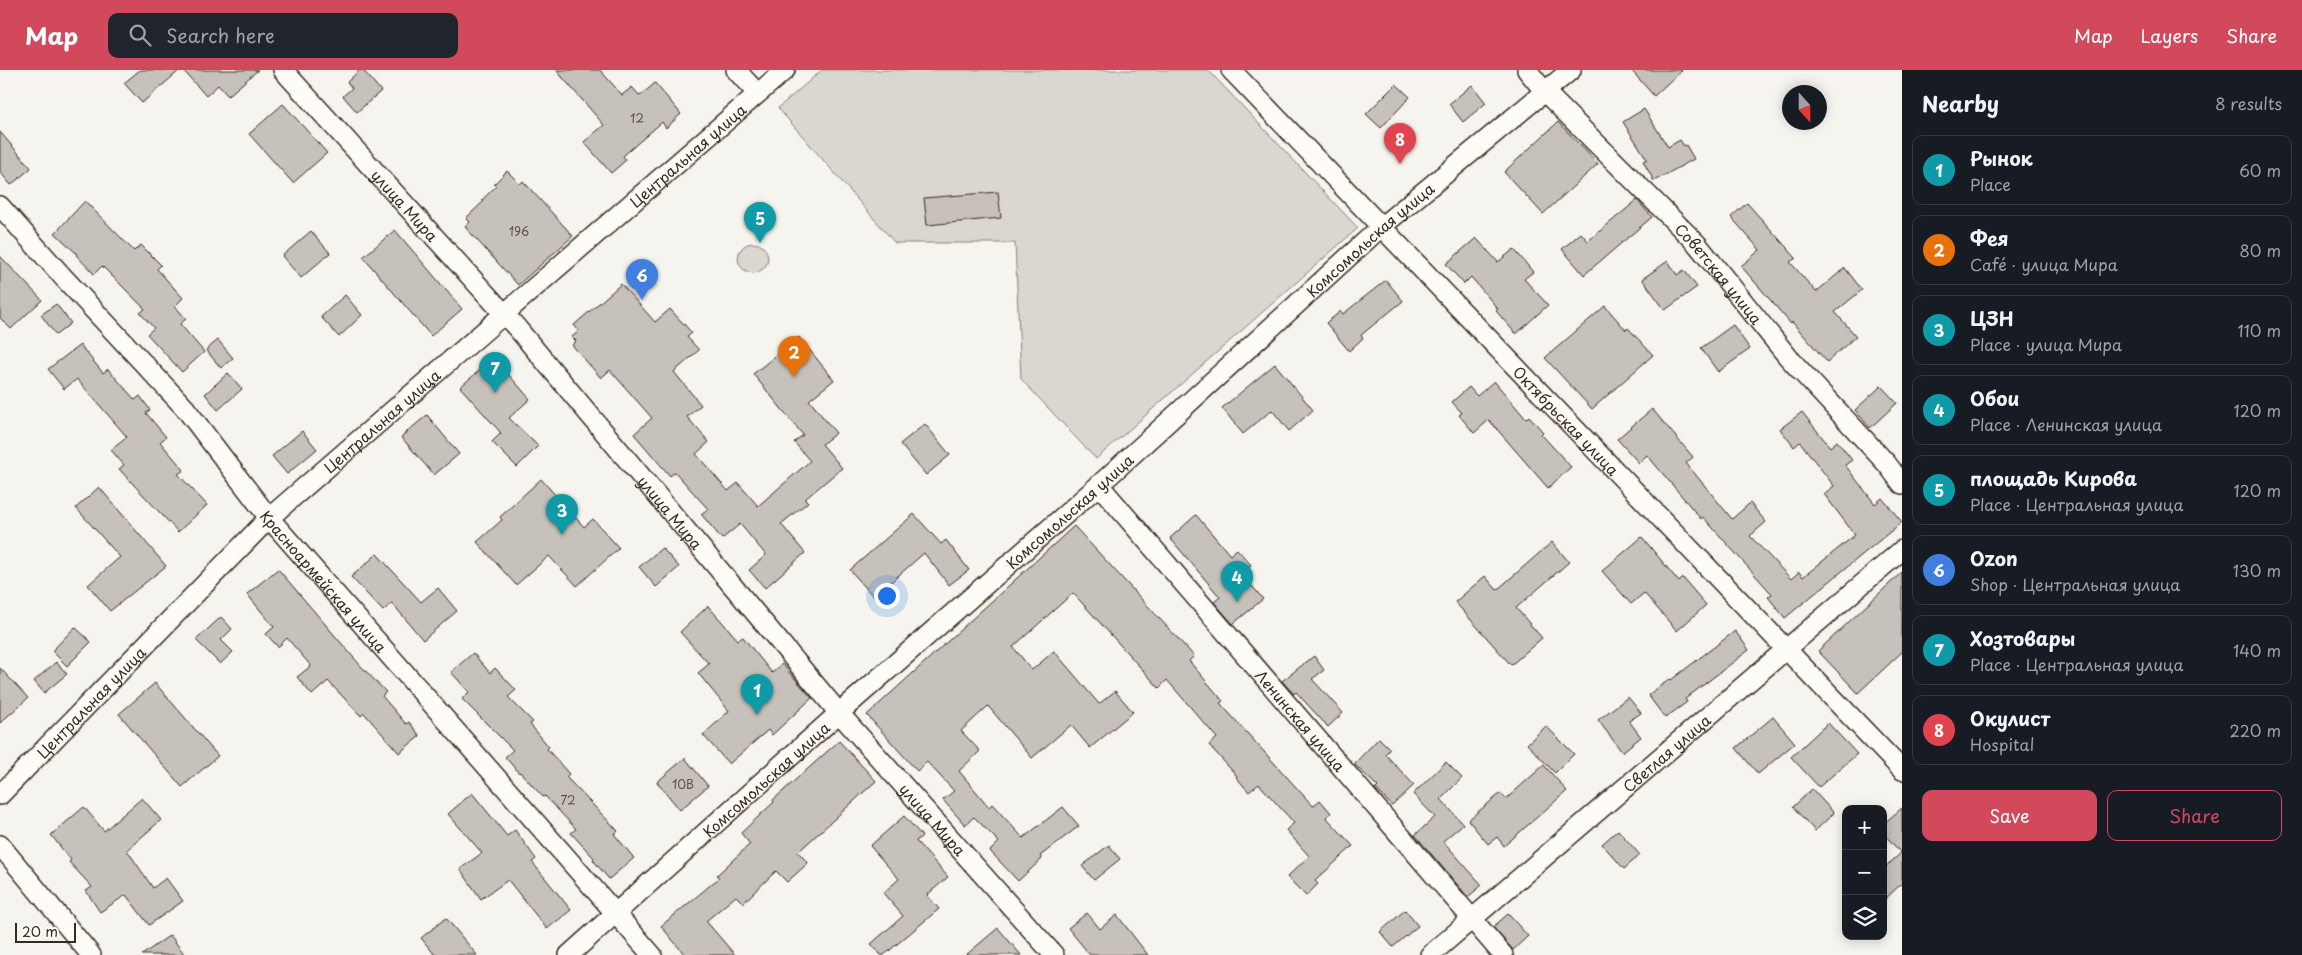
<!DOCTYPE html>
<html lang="en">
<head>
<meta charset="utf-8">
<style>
	:root { --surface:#171b24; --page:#20242c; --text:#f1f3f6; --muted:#9ea1a6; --line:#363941; --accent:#d1495b }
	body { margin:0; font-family:"Playpen Sans",sans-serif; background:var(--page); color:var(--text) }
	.controls { position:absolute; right:15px; bottom:15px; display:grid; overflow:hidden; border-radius:10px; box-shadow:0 2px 12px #0003 }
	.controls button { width:45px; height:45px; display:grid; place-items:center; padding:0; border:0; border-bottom:1px solid var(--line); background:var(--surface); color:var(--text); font:25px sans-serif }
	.compass { position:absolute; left:1782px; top:15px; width:45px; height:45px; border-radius:50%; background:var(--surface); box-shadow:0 2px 12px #0003; rotate:159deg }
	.scale { position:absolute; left:15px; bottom:12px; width:61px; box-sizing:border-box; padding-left:5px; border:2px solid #3b2a1e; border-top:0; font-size:14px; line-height:18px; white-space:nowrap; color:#3b2a1e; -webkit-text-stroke:4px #fdfcf7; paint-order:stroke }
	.you { position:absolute; left:886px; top:525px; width:18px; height:18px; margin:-12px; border:4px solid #fff; border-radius:50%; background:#1a73e8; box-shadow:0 0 0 8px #1a73e833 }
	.badge { display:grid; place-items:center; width:32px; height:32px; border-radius:50%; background:var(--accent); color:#fff; font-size:16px; font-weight:700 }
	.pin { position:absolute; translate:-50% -41px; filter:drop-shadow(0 1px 2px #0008) }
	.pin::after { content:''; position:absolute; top:26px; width:18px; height:15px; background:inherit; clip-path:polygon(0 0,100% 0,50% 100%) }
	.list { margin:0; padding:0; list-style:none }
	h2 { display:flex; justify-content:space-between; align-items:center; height:65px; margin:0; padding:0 20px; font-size:21px }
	h2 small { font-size:16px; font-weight:400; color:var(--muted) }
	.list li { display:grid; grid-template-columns:32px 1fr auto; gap:15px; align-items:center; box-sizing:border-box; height:70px; margin:0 10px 10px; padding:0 10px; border:1px solid var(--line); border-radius:10px }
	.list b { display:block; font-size:19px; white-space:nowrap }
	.list p { margin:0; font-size:16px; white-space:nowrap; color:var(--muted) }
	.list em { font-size:16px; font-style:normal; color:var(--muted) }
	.actions { display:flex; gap:10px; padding:15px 20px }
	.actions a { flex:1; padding:11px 0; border:1px solid var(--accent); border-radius:10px; text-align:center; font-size:18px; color:var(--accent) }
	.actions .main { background:var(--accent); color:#fff }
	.icon { flex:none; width:28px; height:28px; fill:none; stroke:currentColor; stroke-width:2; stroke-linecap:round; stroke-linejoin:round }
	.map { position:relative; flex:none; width:1902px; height:885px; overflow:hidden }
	header { display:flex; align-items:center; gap:30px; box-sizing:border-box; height:70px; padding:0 25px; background:var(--accent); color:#fff }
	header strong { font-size:24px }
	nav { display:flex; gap:28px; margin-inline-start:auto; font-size:18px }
	.search { width:350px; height:45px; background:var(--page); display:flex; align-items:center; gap:12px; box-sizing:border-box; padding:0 18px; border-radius:10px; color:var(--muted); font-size:19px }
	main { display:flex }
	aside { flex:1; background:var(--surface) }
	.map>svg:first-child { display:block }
	.green { fill:#dad6d0; stroke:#8a8077 }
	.building { fill:#c7c1bb; stroke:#3b2a1e }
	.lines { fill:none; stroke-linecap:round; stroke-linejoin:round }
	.minor-casing { stroke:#3b2a1e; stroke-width:22 }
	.minor { stroke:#fdfcf7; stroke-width:19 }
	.labels { text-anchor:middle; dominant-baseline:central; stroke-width:4.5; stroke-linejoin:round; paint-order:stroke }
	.number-label { font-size:12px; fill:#5e5045 }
	.street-label { font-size:15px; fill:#3b2a1e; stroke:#fdfcf7 }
</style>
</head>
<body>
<header>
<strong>Map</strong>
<div class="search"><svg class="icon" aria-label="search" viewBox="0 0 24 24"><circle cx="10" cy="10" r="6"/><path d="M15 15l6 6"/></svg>Search here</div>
<nav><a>Map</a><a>Layers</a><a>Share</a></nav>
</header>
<main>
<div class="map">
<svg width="1902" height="885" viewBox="0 0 1902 885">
	<rect width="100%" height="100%" fill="#f5f4ee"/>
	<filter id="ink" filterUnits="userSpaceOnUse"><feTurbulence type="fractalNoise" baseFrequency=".02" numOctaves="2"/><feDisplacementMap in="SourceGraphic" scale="10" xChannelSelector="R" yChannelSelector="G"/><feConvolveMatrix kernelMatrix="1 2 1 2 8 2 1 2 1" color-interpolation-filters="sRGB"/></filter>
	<g filter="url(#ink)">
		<!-- green -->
		<path class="green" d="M 822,0 L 1208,0 L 1358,158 L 1096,389 L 1021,309 L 1015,173 L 895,173 L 778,38 Z
			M738 188a15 15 0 1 1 30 0a15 15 0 1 1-30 0Z"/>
		<!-- building -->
		<path class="building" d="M 140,0 L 180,0 L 142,33 L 124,13 Z
			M 183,0 L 258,0 L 228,26 L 218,15 L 206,26 Z
			M 360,0 L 363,0 L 381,21 L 357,42 L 343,26 L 352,18 L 347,12 Z
			M 556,0 L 600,0 L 622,25 L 632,17 L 640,26 L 655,13 L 681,44 L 666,58 L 662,52 L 623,86 L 626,90 L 611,103 L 584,72 L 604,55 Z
			M 1631,0 L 1682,0 L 1654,26 Z
			M 1396,14 L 1410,27 L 1381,58 L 1366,44 Z
			M 1472,15 L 1486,33 L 1463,52 L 1449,34 Z
			M 283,34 L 327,83 L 293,113 L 249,64 Z
			M 1644,39 L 1668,77 L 1680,70 L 1684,76 L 1686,75 L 1694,89 L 1654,111 L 1643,91 L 1647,89 L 1623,52 Z
			M 1558,52 L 1598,94 L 1543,144 L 1504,102 Z
			M 0,62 L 31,98 L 11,115 L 0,102 Z
			M 507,101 L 520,114 L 523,111 L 573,166 L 518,215 L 465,157 L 470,152 L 466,148 L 484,131 L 482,130 L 496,116 L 494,114 Z
			M 998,122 L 1001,148 L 927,155 L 924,128 Z
			M 1637,130 L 1652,147 L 1584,205 L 1562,179 L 1581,163 L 1588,171 Z
			M 85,131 L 134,181 L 141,175 L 161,195 L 157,199 L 183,228 L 175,236 L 186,249 L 180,254 L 204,282 L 182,302 L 147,264 L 154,258 L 140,243 L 145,239 L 102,196 L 94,204 L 76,185 L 77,184 L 55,163 Z
			M 1747,133 L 1796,188 L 1790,192 L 1816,222 L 1845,198 L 1862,220 L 1835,242 L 1856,266 L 1827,292 L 1792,252 L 1791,254 L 1741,196 L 1760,180 L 1731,147 Z
			M 395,160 L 462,239 L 431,266 L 363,187 Z
			M 311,161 L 330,183 L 301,208 L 282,186 Z
			M 1476,168 L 1498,192 L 1514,179 L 1533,202 L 1524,209 L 1548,235 L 1516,264 L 1496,241 L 1498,239 L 1471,207 L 1464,214 L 1446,194 Z
			M 0,186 L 42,230 L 11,259 L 0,248 Z
			M 1668,191 L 1677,205 L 1684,200 L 1697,217 L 1665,240 L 1642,209 Z
			M 1386,210 L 1403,231 L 1361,265 L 1363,268 L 1349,281 L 1326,253 L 1341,241 L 1343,244 Z
			M 621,214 L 655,252 L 670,239 L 692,263 L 687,267 L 699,280 L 674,302 L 701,335 L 687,347 L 709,372 L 696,384 L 728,421 L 738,413 L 758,436 L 810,391 L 794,372 L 803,365 L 753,304 L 799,267 L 834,310 L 809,330 L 836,363 L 822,374 L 842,398 L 805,429 L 808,432 L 781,454 L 805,483 L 765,518 L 749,500 L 766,485 L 740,454 L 722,469 L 701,444 L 708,439 L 675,402 L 670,406 L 634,364 L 652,348 L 610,300 L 601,308 L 572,275 L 576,271 L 572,267 L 579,261 L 574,255 Z
			M 345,225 L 362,245 L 339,267 L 321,247 Z
			M 56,234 L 71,253 L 56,265 L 41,245 Z
			M 1605,236 L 1626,260 L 1628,258 L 1653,285 L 1592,339 L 1545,288 Z
			M 1733,255 L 1750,279 L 1718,302 L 1701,278 Z
			M 218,270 L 233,288 L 221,298 L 206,280 Z
			M 80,275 L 103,303 L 108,299 L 135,330 L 140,326 L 150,340 L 146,343 L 166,367 L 160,372 L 184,400 L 178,404 L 207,435 L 178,462 L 119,399 L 124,395 L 111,380 L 127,367 L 77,309 L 64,319 L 48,299 Z
			M 494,288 L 530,329 L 509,348 L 538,376 L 517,397 L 492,372 L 501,363 L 460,317 Z
			M 1275,294 L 1313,340 L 1289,361 L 1272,340 L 1243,364 L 1222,338 Z
			M 228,303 L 242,319 L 218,340 L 205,324 Z
			M 1494,311 L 1526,349 L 1529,346 L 1543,362 L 1541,364 L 1571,397 L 1548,418 L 1489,350 L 1474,363 L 1459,345 L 1462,343 L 1452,332 L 1469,317 L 1477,326 Z
			M 1881,316 L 1897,333 L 1870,358 L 1855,340 Z
			M 1652,339 L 1693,387 L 1686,393 L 1732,449 L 1750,433 L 1766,452 L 1750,466 L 1791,509 L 1799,502 L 1803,507 L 1855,465 L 1824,424 L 1834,416 L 1800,372 L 1794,377 L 1780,359 L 1802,342 L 1830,377 L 1837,371 L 1852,390 L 1845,395 L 1875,434 L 1882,428 L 1902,452 L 1785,548 L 1768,527 L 1772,524 L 1703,447 L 1701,449 L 1647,385 L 1639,393 L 1617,369 Z
			M 427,345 L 459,384 L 434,405 L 401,367 Z
			M 925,354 L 950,385 L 926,405 L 900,374 Z
			M 302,361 L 317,379 L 287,404 L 272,386 Z
			M 541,409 L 584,457 L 593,449 L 619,478 L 577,516 L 549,486 L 516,515 L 477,472 L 502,450 L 500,447 Z
			M 99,417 L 166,496 L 110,541 L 88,515 L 120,487 L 76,438 Z
			M 914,444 L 941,474 L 946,470 L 969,500 L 949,515 L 924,483 L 874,527 L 850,500 Z
			M 1196,445 L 1230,485 L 1237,479 L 1251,495 L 1241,503 L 1263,529 L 1233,554 L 1214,532 L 1220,527 L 1170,468 Z
			M 1074,456 L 1194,586 L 1189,591 L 1223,631 L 1220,633 L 1313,736 L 1320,730 L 1331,743 L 1326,747 L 1353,776 L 1315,811 L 1318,814 L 1306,826 L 1287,807 L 1309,786 L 1286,760 L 1294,753 L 1259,714 L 1249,722 L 1236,707 L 1237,706 L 1209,675 L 1217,668 L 1167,610 L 1159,618 L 1073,523 L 1013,577 L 1032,600 L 1054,581 L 1099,634 L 1115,621 L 1133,642 L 1090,678 L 1071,655 L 1032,688 L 988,636 L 961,661 L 980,681 L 959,701 L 989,737 L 992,734 L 1023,768 L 1063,737 L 1079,756 L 1040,786 L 1042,789 L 1018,811 L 990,781 L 999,772 L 974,747 L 965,755 L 943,730 L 954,721 L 927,692 L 917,701 L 867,645 Z
			M 1642,467 L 1679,512 L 1683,508 L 1706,535 L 1677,561 L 1644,523 L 1631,534 L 1602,501 Z
			M 1552,472 L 1569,492 L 1516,538 L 1542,568 L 1511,595 L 1455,532 L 1485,506 L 1497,520 Z
			M 662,478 L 679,497 L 656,517 L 639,497 Z
			M 377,484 L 421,532 L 438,518 L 457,541 L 423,570 L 392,533 L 383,541 L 351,507 Z
			M 278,499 L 360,595 L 386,622 L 382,626 L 406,654 L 409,652 L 420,666 L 399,683 L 364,643 L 361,646 L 328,611 L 312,625 L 297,607 L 311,596 L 287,568 L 278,577 L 266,564 L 274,557 L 247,524 Z
			M 1902,502 L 1902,582 L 1858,623 L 1818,581 Z
			M 708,536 L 738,570 L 743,567 L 772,603 L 782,594 L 812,628 L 772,665 L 768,660 L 729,694 L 703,665 L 729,641 L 698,603 L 709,594 L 680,562 Z
			M 221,547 L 232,559 L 221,570 L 233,582 L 220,594 L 196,570 Z
			M 75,557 L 91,572 L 67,596 L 52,581 Z
			M 1735,561 L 1749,580 L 1685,629 L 1687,632 L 1665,648 L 1648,625 L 1670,609 L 1671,610 Z
			M 473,583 L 490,603 L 495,598 L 516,620 L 508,627 L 533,652 L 530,654 L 549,677 L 547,679 L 569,704 L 566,707 L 618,761 L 614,764 L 634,788 L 609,809 L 593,790 L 594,788 L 571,763 L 576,759 L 545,726 L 543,727 L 520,702 L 519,703 L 505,687 L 513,680 L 462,629 L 469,622 L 451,602 Z
			M 1314,586 L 1324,600 L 1312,609 L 1343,643 L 1328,657 L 1296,622 L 1294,624 L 1282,611 Z
			M 56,592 L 67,604 L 44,623 L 34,611 Z
			M 0,598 L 28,628 L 0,653 Z
			M 155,613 L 218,686 L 182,717 L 119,644 Z
			M 1628,627 L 1641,643 L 1629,651 L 1641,667 L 1622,682 L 1598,650 Z
			M 1773,647 L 1795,673 L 1758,704 L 1736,678 Z
			M 1828,653 L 1857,684 L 1819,717 L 1791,687 Z
			M 1546,656 L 1574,684 L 1555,703 L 1527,674 Z
			M 1379,668 L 1390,679 L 1385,684 L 1414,715 L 1392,736 L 1376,719 L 1378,717 L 1354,694 Z
			M 839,671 L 876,711 L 798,782 L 808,793 L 787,812 L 776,801 L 743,833 L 736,826 L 706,851 L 735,885 L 685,885 L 661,856 L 719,808 L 717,805 L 750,774 L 741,763 L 774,732 L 773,730 Z
			M 685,688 L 708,716 L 680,740 L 657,712 Z
			M 1446,692 L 1462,708 L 1441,729 L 1463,754 L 1443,771 L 1482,815 L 1468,827 L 1415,765 L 1435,747 L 1413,724 Z
			M 1544,695 L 1567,721 L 1504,776 L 1497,767 L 1488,774 L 1468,750 L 1501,723 L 1506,729 Z
			M 1812,719 L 1834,743 L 1815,761 L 1793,737 Z
			M 472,723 L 507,766 L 515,760 L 536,789 L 532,792 L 571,840 L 547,859 L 508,810 L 481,829 L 460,799 L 482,783 L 448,744 Z
			M 142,728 L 161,750 L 127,780 L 153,818 L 166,808 L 183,831 L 149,855 L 126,825 L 100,842 L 86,821 L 92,817 L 69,792 L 71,790 L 51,765 L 84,737 L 104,761 Z
			M 1902,738 L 1902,813 L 1883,831 L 1883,799 L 1901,783 L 1883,763 L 1883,754 Z
			M 904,746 L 922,766 L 916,771 L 948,807 L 927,825 L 939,839 L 884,885 L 881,885 L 871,874 L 903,846 L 883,823 L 899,809 L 870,776 Z
			M 1618,760 L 1640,785 L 1624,799 L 1602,774 Z
			M 1109,775 L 1120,789 L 1094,810 L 1082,796 Z
			M 1405,840 L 1418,856 L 1393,877 L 1380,862 Z
			M 1087,843 L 1100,859 L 1117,845 L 1148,885 L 1090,885 L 1068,858 Z
			M 1508,844 L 1528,866 L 1513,880 L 1493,857 Z
			M 446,848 L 477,885 L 435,885 L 421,868 Z
			M 998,858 L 1021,885 L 966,885 Z
			M 170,865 L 185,885 L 142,885 Z"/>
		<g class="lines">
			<defs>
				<g id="minor">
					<path id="s1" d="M 283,0 L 517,258 L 839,643 L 1054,885"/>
					<path d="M 736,0 L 757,23"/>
					<path id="s2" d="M 1231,0 L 1902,700"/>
					<path id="s3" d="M 1527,0 L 1545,22 L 1697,174 L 1788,287 L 1887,394 L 1902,414"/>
					<path id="s4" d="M 0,136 L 64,208 L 185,338 L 269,448 L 652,885"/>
					<path id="s5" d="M 1099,415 L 1503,885"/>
					<path id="s6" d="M 0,725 L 269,448 L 785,0"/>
					<path d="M 0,775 L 91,885"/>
					<path id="s7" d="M 569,885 L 839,643 L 1099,415 L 1381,157 L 1571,0"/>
					<path id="s8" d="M 1430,885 L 1902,480"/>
				</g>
			</defs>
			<!-- minor casing -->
			<use href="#minor" class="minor-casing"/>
			<!-- minor -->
			<use href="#minor" class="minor"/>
		</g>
	</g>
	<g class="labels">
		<!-- number labels -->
		<g class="number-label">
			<text x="637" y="48">12</text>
			<text x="519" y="161">196</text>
			<text x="683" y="714">10В</text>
			<text x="568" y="730">72</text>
		</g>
		<!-- street labels -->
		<g class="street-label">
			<text stroke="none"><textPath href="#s6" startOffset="940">Центральная улица</textPath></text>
			<text stroke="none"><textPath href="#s1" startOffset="182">улица Мира</textPath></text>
			<text stroke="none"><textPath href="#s7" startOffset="1074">Комсомольская улица</textPath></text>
			<text stroke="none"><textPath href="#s3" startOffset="280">Советская улица</textPath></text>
			<text stroke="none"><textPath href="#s6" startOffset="535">Центральная улица</textPath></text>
			<text stroke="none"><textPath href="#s2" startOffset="485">Октябрьская улица</textPath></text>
			<text stroke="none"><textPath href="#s1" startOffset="588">улица Мира</textPath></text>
			<text stroke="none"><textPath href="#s7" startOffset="669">Комсомольская улица</textPath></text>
			<text stroke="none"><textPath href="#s4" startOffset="496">Красноармейская улица</textPath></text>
			<text stroke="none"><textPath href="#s6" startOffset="130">Центральная улица</textPath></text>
			<text stroke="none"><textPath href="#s5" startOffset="310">Ленинская улица</textPath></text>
			<text stroke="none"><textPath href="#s8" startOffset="311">Светлая улица</textPath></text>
			<text stroke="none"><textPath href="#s7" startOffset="264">Комсомольская улица</textPath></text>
			<text stroke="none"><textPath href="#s1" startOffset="992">улица Мира</textPath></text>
		</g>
	</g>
</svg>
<div class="controls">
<button>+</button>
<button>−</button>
<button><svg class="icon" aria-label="layers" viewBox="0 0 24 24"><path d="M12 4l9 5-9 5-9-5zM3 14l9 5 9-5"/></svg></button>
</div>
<svg class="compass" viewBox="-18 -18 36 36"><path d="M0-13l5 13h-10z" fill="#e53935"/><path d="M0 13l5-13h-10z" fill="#9ea1a6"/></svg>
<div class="scale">20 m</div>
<div class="you"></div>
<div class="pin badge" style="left:757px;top:645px;background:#0f9aa8">1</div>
<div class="pin badge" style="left:794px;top:307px;background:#e8710a">2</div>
<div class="pin badge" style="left:562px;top:465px;background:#0f9aa8">3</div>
<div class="pin badge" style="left:1237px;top:532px;background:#0f9aa8">4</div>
<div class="pin badge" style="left:760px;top:173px;background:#0f9aa8">5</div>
<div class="pin badge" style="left:642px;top:230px;background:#3f7fe0">6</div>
<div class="pin badge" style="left:495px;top:323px;background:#0f9aa8">7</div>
<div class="pin badge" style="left:1400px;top:94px;background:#e0444e">8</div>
</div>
<aside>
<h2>Nearby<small>8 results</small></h2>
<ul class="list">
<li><span class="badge" style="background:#0f9aa8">1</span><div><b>Рынок</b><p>Place</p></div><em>60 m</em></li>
<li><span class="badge" style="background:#e8710a">2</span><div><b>Фея</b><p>Café · улица Мира</p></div><em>80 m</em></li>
<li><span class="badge" style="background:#0f9aa8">3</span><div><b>ЦЗН</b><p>Place · улица Мира</p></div><em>110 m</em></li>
<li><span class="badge" style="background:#0f9aa8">4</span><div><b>Обои</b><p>Place · Ленинская улица</p></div><em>120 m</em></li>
<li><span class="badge" style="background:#0f9aa8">5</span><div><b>площадь Кирова</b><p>Place · Центральная улица</p></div><em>120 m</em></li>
<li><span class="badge" style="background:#3f7fe0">6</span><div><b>Ozon</b><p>Shop · Центральная улица</p></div><em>130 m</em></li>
<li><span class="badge" style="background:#0f9aa8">7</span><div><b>Хозтовары</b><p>Place · Центральная улица</p></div><em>140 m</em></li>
<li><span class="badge" style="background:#e0444e">8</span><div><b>Окулист</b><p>Hospital</p></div><em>220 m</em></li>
</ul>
<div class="actions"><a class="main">Save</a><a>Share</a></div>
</aside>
</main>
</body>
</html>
